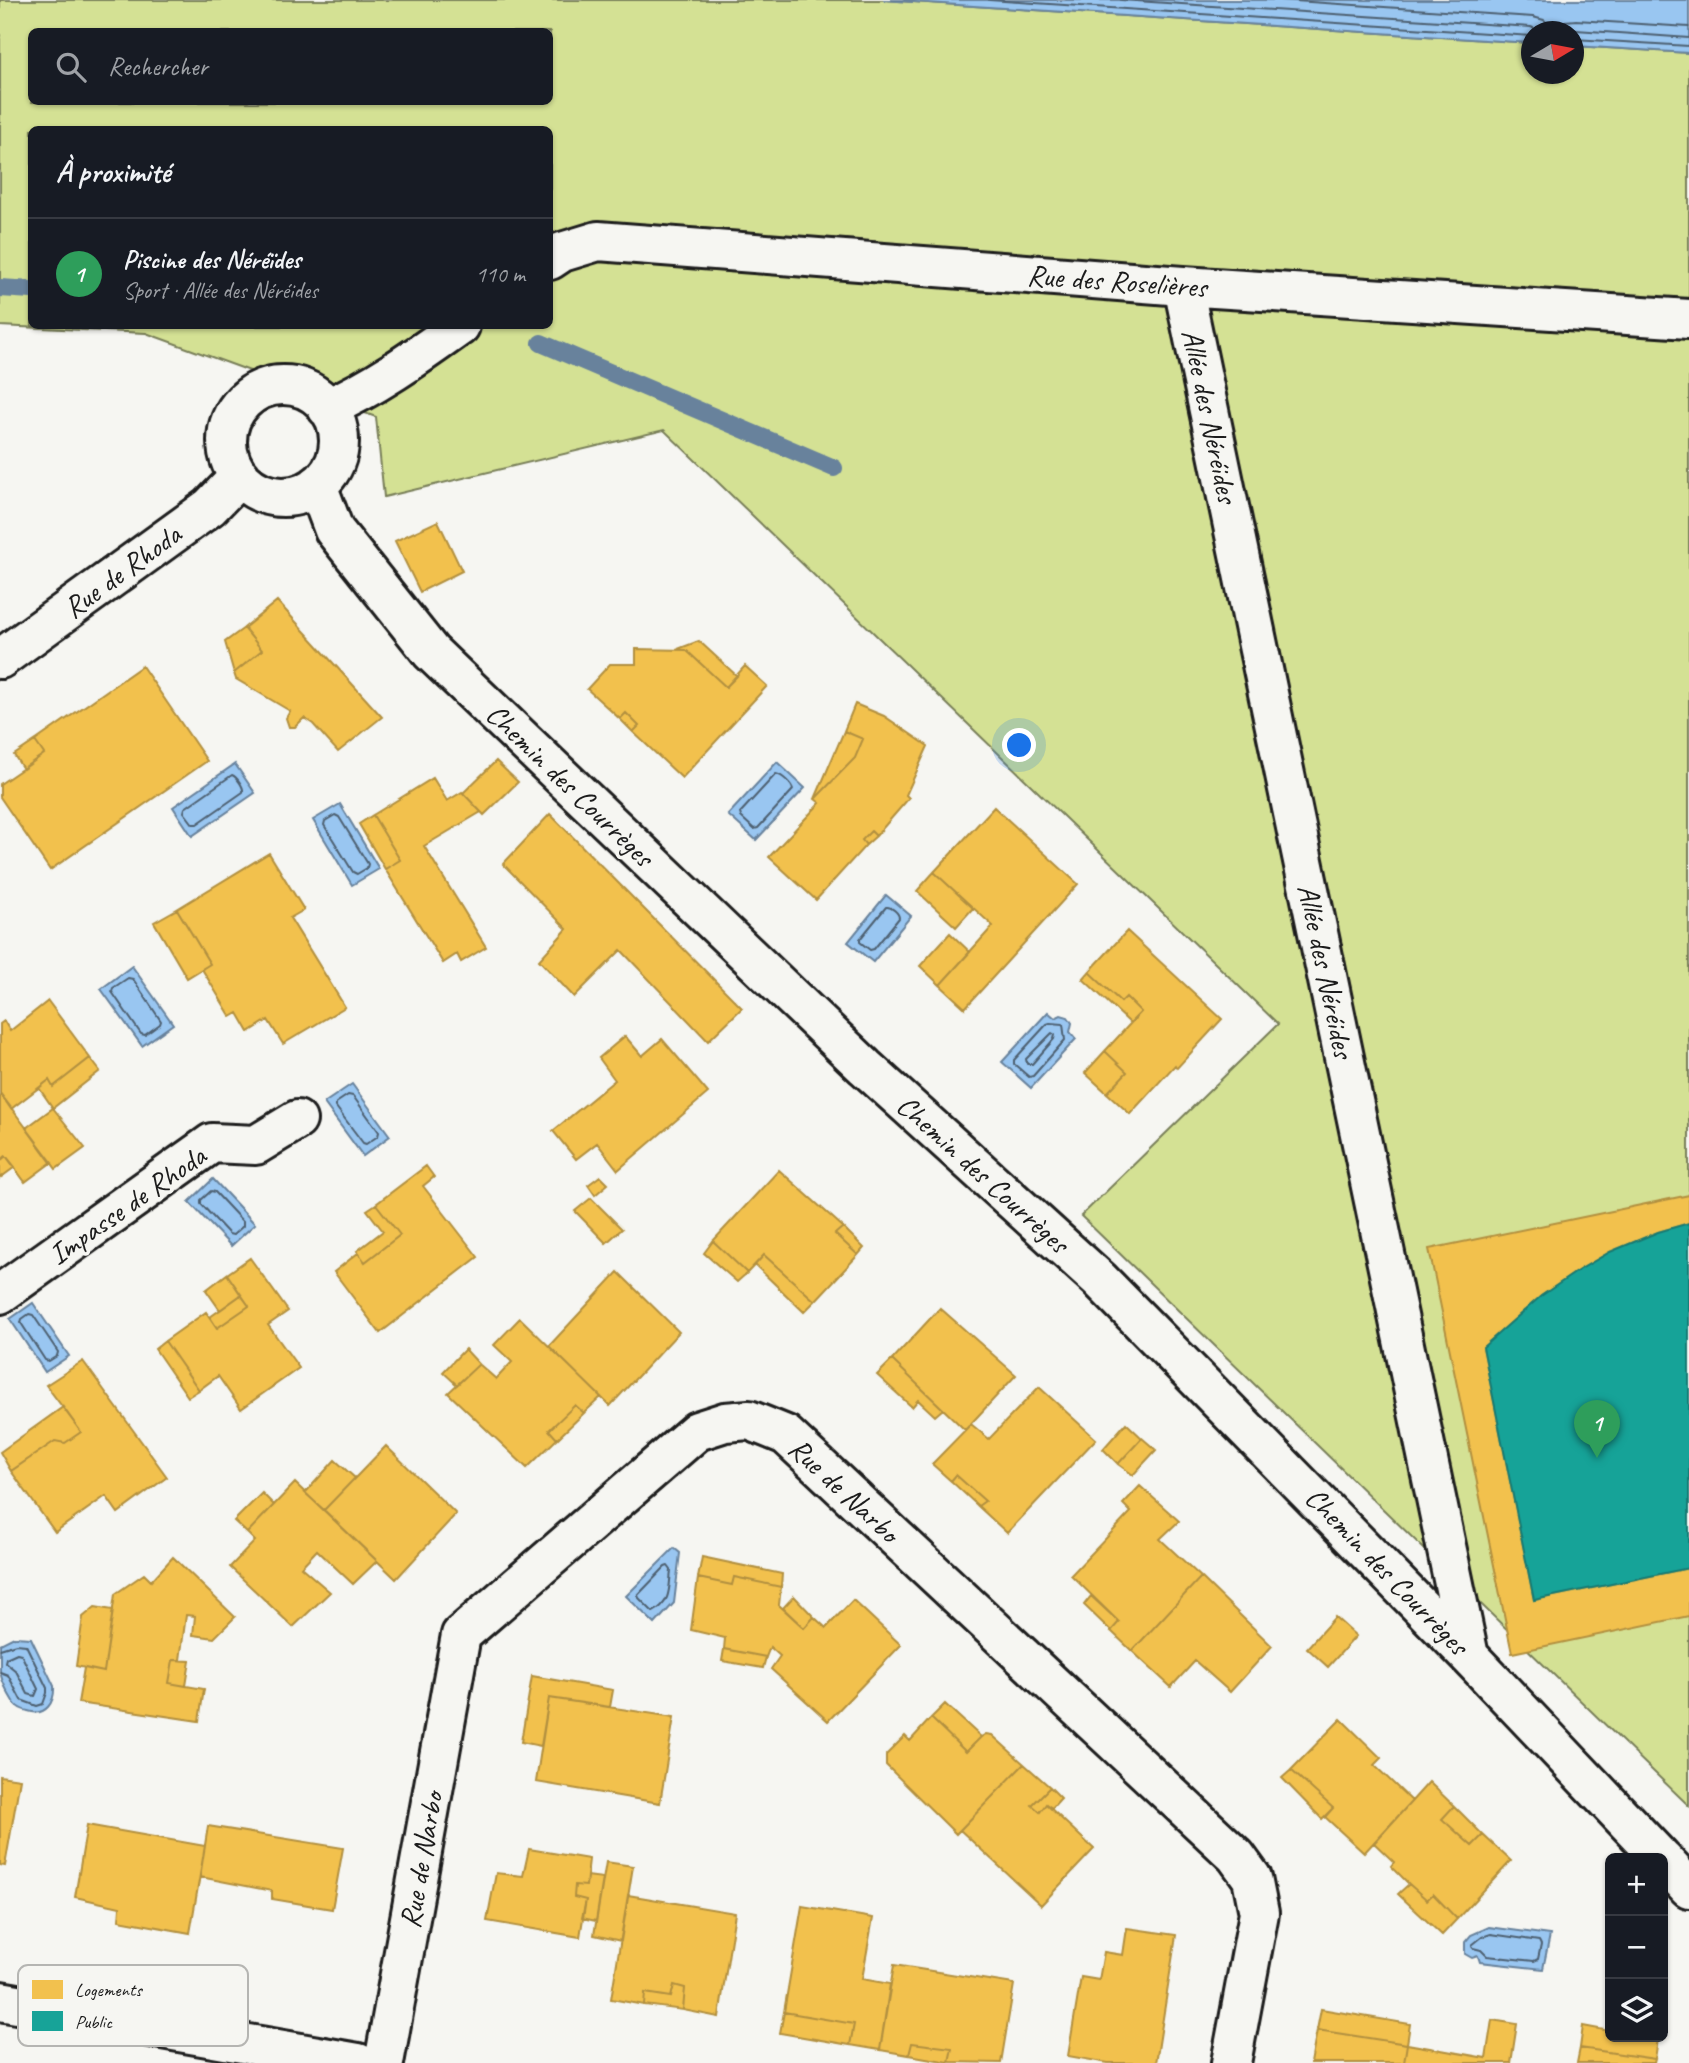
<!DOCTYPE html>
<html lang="fr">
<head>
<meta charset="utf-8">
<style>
	:root { --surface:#171b24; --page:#242831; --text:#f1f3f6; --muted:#9ea1a6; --line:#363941; --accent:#d1495b }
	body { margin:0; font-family:Caveat,sans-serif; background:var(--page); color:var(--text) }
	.controls { position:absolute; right:21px; bottom:21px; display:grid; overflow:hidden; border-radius:10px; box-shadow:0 2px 5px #0004 }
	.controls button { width:63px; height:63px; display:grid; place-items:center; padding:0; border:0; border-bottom:2px solid var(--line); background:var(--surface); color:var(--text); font:35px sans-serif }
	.compass { position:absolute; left:1521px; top:21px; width:63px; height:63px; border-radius:50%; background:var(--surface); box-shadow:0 2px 5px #0004; rotate:80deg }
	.you { position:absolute; left:1020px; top:746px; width:24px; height:24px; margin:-18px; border:5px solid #fff; border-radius:50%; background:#1a73e8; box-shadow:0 0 0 10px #1a73e833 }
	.badge { display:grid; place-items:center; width:46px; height:46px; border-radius:50%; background:var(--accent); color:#fff; font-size:23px; font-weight:700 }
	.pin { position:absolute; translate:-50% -58px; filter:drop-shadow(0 2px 4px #0008) }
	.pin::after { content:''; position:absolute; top:37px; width:24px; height:21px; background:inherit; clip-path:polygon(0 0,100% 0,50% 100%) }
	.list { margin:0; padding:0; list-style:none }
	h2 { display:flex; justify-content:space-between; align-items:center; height:91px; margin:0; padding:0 28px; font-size:30px }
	h2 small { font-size:23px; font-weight:400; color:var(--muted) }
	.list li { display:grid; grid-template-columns:46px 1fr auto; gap:21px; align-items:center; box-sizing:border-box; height:112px; padding:0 28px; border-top:2px solid var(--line) }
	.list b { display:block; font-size:26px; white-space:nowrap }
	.list p { margin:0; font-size:23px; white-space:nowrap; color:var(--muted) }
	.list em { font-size:23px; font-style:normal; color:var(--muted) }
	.icon { flex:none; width:38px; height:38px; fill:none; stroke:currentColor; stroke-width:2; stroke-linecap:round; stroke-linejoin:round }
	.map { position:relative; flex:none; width:1689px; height:2063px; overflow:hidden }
	.search { position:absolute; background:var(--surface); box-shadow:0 2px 5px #0004; left:28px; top:28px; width:525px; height:77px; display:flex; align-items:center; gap:18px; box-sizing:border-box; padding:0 24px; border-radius:10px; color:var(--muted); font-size:26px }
	.panel { position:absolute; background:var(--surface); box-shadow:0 2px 5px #0004; left:28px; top:126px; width:525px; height:203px; border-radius:10px }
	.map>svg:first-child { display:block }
	.green { fill:#d4e194; stroke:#787e58; stroke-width:2; fill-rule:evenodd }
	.water { fill:#99c6f1; stroke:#67829c; stroke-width:2 }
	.homes { fill:#f2c14e; stroke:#b2903f; stroke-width:2 }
	.public { fill:#17a398; stroke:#187a73; stroke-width:2 }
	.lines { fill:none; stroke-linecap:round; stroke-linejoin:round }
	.shore { stroke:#4e6071; stroke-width:2 }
	.stream { stroke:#67829c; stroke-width:18 }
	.street-casing { stroke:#1c1c1c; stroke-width:44 }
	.street { stroke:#f6f6f2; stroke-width:38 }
	.labels { text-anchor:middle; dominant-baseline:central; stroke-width:7; stroke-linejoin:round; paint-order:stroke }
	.street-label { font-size:30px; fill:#1c1c1c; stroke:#f6f6f2 }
	.key { fill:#f6f6f2; stroke:#b5b5b2; stroke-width:2 }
	.key-label { font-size:19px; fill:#1c1c1c }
</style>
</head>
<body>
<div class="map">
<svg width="1689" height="2063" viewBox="0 0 1689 2063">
	<rect width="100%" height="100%" fill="#f6f6f2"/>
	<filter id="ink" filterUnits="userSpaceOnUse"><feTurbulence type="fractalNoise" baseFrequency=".0143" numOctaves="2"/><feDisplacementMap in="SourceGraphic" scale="14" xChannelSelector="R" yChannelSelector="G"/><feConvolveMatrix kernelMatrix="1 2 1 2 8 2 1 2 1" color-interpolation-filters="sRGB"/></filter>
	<g filter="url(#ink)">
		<!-- green -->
		<path class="green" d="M 0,0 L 883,0 L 1531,43 L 1532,74 L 1574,74 L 1574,46 L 1689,53 L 1689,1806 L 1081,1216 L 1278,1024 L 664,430 L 384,497 L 376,417 L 146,333 L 0,326 ZM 32,32 L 550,32 L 550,102 L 32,102 ZM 32,130 L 550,130 L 550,326 L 32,326 Z"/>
		<!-- water -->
		<path class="water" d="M 883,0 L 1689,0 L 1689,53 L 1574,46 L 1574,32 L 1532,32 L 1531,43 Z
			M 777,762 L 805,788 L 756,840 L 728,815 Z
			M 235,764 L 255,793 L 192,836 L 173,807 Z
			M 340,804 L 379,869 L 352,885 L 313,820 Z
			M 886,895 L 911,916 L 873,962 L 848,942 Z
			M 132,966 L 173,1024 L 142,1046 L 101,989 Z
			M 1048,1012 L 1055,1018 L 1061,1015 L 1068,1017 L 1072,1023 L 1070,1032 L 1076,1039 L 1031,1088 L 1002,1062 Z
			M 352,1084 L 390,1136 L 363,1156 L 324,1103 Z
			M 213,1179 L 255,1224 L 231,1246 L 189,1202 Z
			M 33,1303 L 69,1356 L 45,1372 L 10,1319 Z
			M 674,1548 L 680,1553 L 674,1603 L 655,1624 L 626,1596 Z
			M 14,1637 L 31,1638 L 54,1686 C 55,1702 46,1717 28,1711 C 23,1710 17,1707 14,1703 C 9,1695 2,1681 0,1672 C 0,1663 0,1653 0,1644 Z
			M 1489,1927 L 1550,1935 L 1543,1969 L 1480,1962 L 1478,1956 L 1472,1958 L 1465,1954 L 1465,1942 L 1471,1935 Z"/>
		<!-- homes -->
		<path class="homes" d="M 438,521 L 462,571 L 420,592 L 395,541 Z
			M 277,601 L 382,717 L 338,752 L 313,724 L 304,718 L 295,727 L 289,727 L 286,718 L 290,711 L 236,679 L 234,673 L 262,650 L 244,628 Z
			M 244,628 L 262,650 L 234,673 L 225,642 Z
			M 699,641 L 737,676 L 726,687 L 686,650 L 678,649 Z
			M 636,649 L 686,650 L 726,687 L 745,666 L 767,686 L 682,778 L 633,732 L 639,726 L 626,713 L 620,719 L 587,689 L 610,664 L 636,664 Z
			M 142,666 L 207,761 L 50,870 L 0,797 L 0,784 L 44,754 L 35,741 Z
			M 855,704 L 884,716 L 928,746 L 906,795 L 909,798 L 876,836 L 871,831 L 862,840 L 866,845 L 816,900 L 769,857 L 820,803 L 815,799 L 855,758 L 863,739 L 844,731 Z
			M 626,713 L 639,726 L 633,732 L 620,719 Z
			M 844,731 L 863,739 L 855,758 L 815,799 Z
			M 35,741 L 44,754 L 23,769 L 14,755 Z
			M 496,761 L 518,782 L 484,815 L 463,793 Z
			M 433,778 L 447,801 L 462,792 L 481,812 L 424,846 L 486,947 L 461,962 L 457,954 L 443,963 L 385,869 L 400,860 L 373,815 Z
			M 994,807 L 1078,884 L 965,1008 L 940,985 L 993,926 L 934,872 Z
			M 550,814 L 742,1008 L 708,1041 L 621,950 L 574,997 L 539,960 L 567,929 L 503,864 Z
			M 373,815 L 400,860 L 385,869 L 359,824 Z
			M 871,831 L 876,836 L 866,845 L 862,840 Z
			M 269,853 L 304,910 L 290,918 L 345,1007 L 283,1044 L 268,1020 L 249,1032 L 238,1013 L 231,1017 L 202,969 L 210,964 L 177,909 Z
			M 934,872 L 973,908 L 956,927 L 917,891 Z
			M 177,909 L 210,964 L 187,978 L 154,922 Z
			M 1127,931 L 1222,1019 L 1177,1068 L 1175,1065 L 1130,1114 L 1107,1093 L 1127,1072 L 1105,1051 L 1141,1012 L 1126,997 L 1121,1002 L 1089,972 Z
			M 950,933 L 970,952 L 940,985 L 920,966 Z
			M 1089,972 L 1121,1002 L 1126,997 L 1141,1012 L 1130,1023 L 1083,979 Z
			M 48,1001 L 90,1058 L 53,1087 L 49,1080 L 11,1109 L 0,1093 L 0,1024 L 4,1021 L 10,1031 Z
			M 625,1036 L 642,1056 L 662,1039 L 708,1093 L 618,1170 L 597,1143 L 576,1159 L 553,1131 L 615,1080 L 599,1058 Z
			M 1105,1051 L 1127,1072 L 1107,1093 L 1085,1073 Z
			M 90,1058 L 100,1071 L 53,1108 L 39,1088 L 49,1080 L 53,1087 Z
			M 0,1093 L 52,1162 L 25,1182 L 6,1156 L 0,1161 Z
			M 53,1108 L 85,1148 L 56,1169 L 26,1128 Z
			M 6,1156 L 15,1167 L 0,1178 L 0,1161 Z
			M 426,1166 L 434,1177 L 423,1186 L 478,1257 L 380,1333 L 334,1272 L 358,1253 L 365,1262 L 400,1235 L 376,1204 Z
			M 779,1170 L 843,1227 L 835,1234 L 858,1255 L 815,1301 L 764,1255 L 747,1273 L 713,1241 Z
			M 600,1176 L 608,1184 L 595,1195 L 588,1185 Z
			M 1689,1195 L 1689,1223 L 1658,1232 L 1610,1252 L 1579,1270 L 1541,1296 L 1483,1347 L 1534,1600 L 1689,1568 L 1689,1616 L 1512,1653 L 1429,1249 Z
			M 591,1198 L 622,1229 L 606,1243 L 575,1211 Z
			M 376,1204 L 400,1235 L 365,1262 L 357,1251 L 383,1231 L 367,1210 Z
			M 843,1227 L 864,1248 L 858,1255 L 835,1234 Z
			M 713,1241 L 747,1273 L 737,1282 L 704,1253 Z
			M 764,1255 L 815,1301 L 804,1312 L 755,1265 Z
			M 250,1258 L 288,1311 L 268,1325 L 299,1368 L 241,1409 L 218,1376 L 199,1390 L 165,1341 L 206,1312 L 217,1328 L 249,1306 L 227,1274 Z
			M 618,1272 L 679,1332 L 610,1406 L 549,1346 Z
			M 227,1274 L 241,1295 L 220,1310 L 206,1290 Z
			M 241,1295 L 249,1306 L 217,1328 L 210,1317 Z
			M 940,1308 L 1016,1375 L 965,1430 L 892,1360 Z
			M 520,1318 L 601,1397 L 584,1413 L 575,1405 L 549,1430 L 557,1439 L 527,1468 L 448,1393 L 479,1364 L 496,1379 L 512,1362 L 494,1345 Z
			M 165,1341 L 199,1390 L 188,1397 L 155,1349 Z
			M 465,1349 L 479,1364 L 457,1385 L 443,1372 Z
			M 892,1360 L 943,1409 L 935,1416 L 918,1400 L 912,1407 L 877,1375 Z
			M 83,1361 L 167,1477 L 118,1513 L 106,1496 L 55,1532 L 11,1471 L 55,1441 L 65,1443 L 81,1432 L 46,1385 Z
			M 1039,1387 L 1096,1439 L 1007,1533 L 978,1506 L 985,1501 L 956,1475 L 951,1481 L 932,1464 L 971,1424 L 989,1439 Z
			M 575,1405 L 584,1413 L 557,1439 L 549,1430 Z
			M 63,1407 L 81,1432 L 65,1443 L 55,1441 L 11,1471 L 0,1452 Z
			M 1126,1423 L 1142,1438 L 1118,1464 L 1103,1449 Z
			M 1142,1438 L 1156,1450 L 1133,1475 L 1118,1464 Z
			M 386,1446 L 456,1514 L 396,1579 L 324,1510 Z
			M 335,1460 L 355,1478 L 324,1510 L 305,1493 Z
			M 956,1475 L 985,1501 L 978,1506 L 951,1481 Z
			M 295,1483 L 377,1561 L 353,1584 L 317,1550 L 301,1567 L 330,1592 L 293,1627 L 230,1567 L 255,1541 L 247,1533 Z
			M 1140,1486 L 1179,1521 L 1160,1539 L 1201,1577 L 1132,1651 L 1111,1631 L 1119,1622 L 1071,1575 L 1131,1512 L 1123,1504 Z
			M 262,1493 L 274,1505 L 247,1533 L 234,1521 Z
			M 173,1557 L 235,1617 L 214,1638 L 193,1635 L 195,1616 L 186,1615 L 180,1660 L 173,1660 L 169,1683 L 204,1689 L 199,1721 L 78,1703 L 84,1668 L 104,1672 L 115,1594 L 144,1574 L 151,1581 Z
			M 702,1557 L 782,1574 L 781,1587 L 734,1577 L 732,1585 L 698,1578 Z
			M 734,1577 L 781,1587 L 779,1605 L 804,1628 L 814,1617 L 826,1628 L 853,1600 L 901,1645 L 828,1721 L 771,1669 L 780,1656 L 770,1647 L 766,1657 L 724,1649 L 725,1638 L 691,1630 L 698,1578 L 732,1585 Z
			M 1201,1577 L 1272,1646 L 1230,1692 L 1195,1661 L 1171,1687 L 1132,1651 Z
			M 794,1596 L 814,1617 L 804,1628 L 783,1608 Z
			M 1091,1596 L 1119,1622 L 1111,1631 L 1084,1605 Z
			M 95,1607 L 113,1610 L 104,1672 L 76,1666 L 83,1617 Z
			M 1335,1617 L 1356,1636 L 1328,1667 L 1307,1648 Z
			M 724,1649 L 766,1657 L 763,1668 L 722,1661 Z
			M 173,1660 L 190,1661 L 186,1686 L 169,1683 Z
			M 532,1676 L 613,1690 L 610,1707 L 549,1698 L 541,1746 L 521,1742 Z
			M 549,1698 L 674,1717 L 660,1803 L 536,1782 Z
			M 945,1704 L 981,1737 L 966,1752 L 931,1718 Z
			M 931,1718 L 966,1752 L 981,1737 L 986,1734 L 992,1735 L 1024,1764 L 956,1834 L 886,1765 L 886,1755 L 905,1736 L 910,1741 Z
			M 1341,1719 L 1381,1758 L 1374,1765 L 1412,1801 L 1364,1853 L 1325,1817 L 1333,1808 L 1291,1770 Z
			M 1024,1764 L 1050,1787 L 1032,1805 L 1040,1812 L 1046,1804 L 1094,1849 L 1041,1905 L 960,1830 Z
			M 1291,1770 L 1333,1808 L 1322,1819 L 1282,1778 Z
			M 0,1776 L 20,1779 L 5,1866 L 0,1865 Z
			M 1429,1782 L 1454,1806 L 1442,1819 L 1472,1846 L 1483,1835 L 1511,1861 L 1457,1919 L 1433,1894 L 1427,1900 L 1409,1884 L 1391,1866 L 1394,1862 L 1374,1843 Z
			M 1050,1787 L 1061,1798 L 1052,1808 L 1046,1804 L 1040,1812 L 1032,1805 Z
			M 1454,1806 L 1483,1835 L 1472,1846 L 1442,1819 Z
			M 87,1825 L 205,1846 L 190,1933 L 119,1920 L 120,1907 L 75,1897 Z
			M 208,1826 L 343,1848 L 332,1909 L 272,1899 L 272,1891 L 200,1877 Z
			M 529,1849 L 589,1859 L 586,1886 L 575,1885 L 574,1897 L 586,1900 L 580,1937 L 487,1921 L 496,1873 L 523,1876 Z
			M 606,1862 L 633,1866 L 621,1941 L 594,1935 Z
			M 587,1876 L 603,1878 L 596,1921 L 582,1918 L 586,1900 L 574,1897 L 575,1885 L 586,1886 Z
			M 1409,1884 L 1427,1900 L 1433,1894 L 1457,1919 L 1442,1935 L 1398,1894 Z
			M 628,1895 L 735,1913 L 719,2017 L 683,2010 L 685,1988 L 674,1985 L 671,1997 L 645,1993 L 644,2005 L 611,1999 Z
			M 802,1906 L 873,1918 L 862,1979 L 890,1984 L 880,2050 L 850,2045 L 854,2024 L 784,2012 Z
			M 1127,1928 L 1176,1935 L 1156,2063 L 1108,2063 L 1068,2056 L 1081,1977 L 1099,1980 L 1104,1952 L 1123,1955 Z
			M 894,1965 L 1014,1984 L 1001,2063 L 949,2062 L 952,2048 L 912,2043 L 909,2055 L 880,2050 Z
			M 674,1985 L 685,1988 L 683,2010 L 644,2005 L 645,1993 L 671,1997 Z
			M 1321,2009 L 1410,2024 L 1407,2044 L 1317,2030 Z
			M 784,2012 L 854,2024 L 850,2045 L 780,2033 Z
			M 1492,2020 L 1517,2024 L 1511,2063 L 1404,2063 L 1407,2044 L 1486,2058 Z
			M 1583,2026 L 1610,2031 L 1610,2037 L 1644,2037 L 1658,2039 L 1655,2059 L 1580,2048 Z
			M 1317,2030 L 1407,2044 L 1404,2063 L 1311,2063 Z
			M 912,2043 L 952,2048 L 949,2062 L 909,2055 Z
			M 1580,2048 L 1655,2059 L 1654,2063 L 1577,2063 Z"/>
		<!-- public -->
		<path class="public" d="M 1689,1223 L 1689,1568 L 1534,1600 L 1483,1347 L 1541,1296 L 1579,1270 L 1610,1252 L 1658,1232 Z"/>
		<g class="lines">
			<!-- shore -->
			<path class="shore" d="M 989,0 L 1532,36
				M 1121,0 L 1531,27 L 1541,32
				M 1280,0 L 1533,17 L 1544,20 L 1554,28 L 1565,21 L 1576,20 L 1689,27
				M 1568,32 L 1576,30 L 1689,38
				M 1574,39 L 1689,46
				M 776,774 C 782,775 792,784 793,790 L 758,828 L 754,829 L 741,817 L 740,813 Z
				M 232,775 C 237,777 244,787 243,792 L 197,824 L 193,824 L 184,812 L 185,808 Z
				M 335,815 L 339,817 L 368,864 L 367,868 L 357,874 L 353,872 L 324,825 L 325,821 Z
				M 886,907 C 891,906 899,913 899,918 L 874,949 L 870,950 L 860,942 L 860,939 Z
				M 128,978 L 133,979 L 161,1021 L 160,1024 L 145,1035 L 141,1034 L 112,992 L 113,988 Z
				M 1050,1023 L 1063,1024 L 1065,1040 L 1033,1076 L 1029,1077 L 1014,1064 L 1014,1060 L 1047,1024 Z
				M 1052,1033 L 1055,1035 L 1054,1039 L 1032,1064 L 1027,1064 L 1026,1059 Z
				M 348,1095 L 353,1096 L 379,1132 L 378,1136 L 366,1144 L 363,1143 L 336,1107 L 336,1103 Z
				M 211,1191 L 215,1192 L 243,1222 L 243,1226 L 233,1235 L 229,1234 L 201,1204 L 201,1200 Z
				M 29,1314 L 33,1315 L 58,1352 L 57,1356 L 49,1361 L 45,1360 L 21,1323 L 22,1319 Z
				M 668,1566 L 671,1570 C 669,1588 671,1603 653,1612 L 639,1598 L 638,1595 L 665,1567 Z
				M 0,1649 L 16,1644 L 26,1645 L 47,1688 L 47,1693 L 43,1704 L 37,1706 L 21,1700 L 8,1675 L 0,1672
				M 17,1653 L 21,1654 L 38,1689 L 35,1696 L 28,1694 L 16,1671 L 5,1662 L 6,1658 Z
				M 1491,1934 L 1539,1941 L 1541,1945 L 1538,1959 L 1534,1961 L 1487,1956 L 1481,1950 L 1473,1948 L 1472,1945 L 1482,1937 Z"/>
			<!-- stream -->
			<path class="stream" d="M 0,288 L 32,290
				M 541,343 L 834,468"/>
			<defs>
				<path id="street" d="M 550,260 L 562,252 L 598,241 L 1183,286 L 1689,319
					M 1183,286 L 1469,1656
					M227 441a56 56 0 1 1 112 0a56 56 0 1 1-112 0Z
					M 327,408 C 375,387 418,356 460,326
					M 317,485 L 334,530 L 431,652 L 865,1067 L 1099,1279 L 1469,1656 L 1661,1858
					M 0,659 L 210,507 L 240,476
					M 0,1294 L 212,1143 L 256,1145 L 297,1120
					M 1663,1860 L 1689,1888
					M 0,2001 L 358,2063
					M 384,2063 L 461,1635 L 697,1431 L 725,1422 L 749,1420 L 786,1435 L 1236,1856 L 1252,1878 L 1259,1913 L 1231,2063"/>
			</defs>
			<!-- street casing -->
			<use href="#street" class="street-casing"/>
			<!-- street -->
			<use href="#street" class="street"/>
		</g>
	</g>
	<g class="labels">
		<!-- street labels -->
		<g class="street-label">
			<text transform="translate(1117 281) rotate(4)">Rue des Roselières</text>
			<text transform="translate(1210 416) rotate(78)">Allée des Néréides</text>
			<text transform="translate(122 571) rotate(-36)">Rue de Rhoda</text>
			<text transform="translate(570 785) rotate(44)">Chemin des Courrèges</text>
			<text transform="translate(1326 971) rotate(78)">Allée des Néréides</text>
			<text transform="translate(983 1174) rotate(42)">Chemin des Courrèges</text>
			<text transform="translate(127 1205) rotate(-35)">Impasse de Rhoda</text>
			<text transform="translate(844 1490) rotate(43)">Rue de Narbo</text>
			<text transform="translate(1387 1571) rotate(46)">Chemin des Courrèges</text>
			<text transform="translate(421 1860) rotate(-80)">Rue de Narbo</text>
		</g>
	</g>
	<!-- legend -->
	<rect x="18" y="1965" width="230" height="81" rx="10" class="key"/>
	<rect x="32" y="1980" width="31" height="19" fill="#f2c14e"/>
	<rect x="32" y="2011" width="31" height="20" fill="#17a398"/>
	<g class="key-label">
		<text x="75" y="1996">Logements</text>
		<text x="75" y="2028">Public</text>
	</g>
</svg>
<div class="controls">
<button>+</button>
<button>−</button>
<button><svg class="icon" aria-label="layers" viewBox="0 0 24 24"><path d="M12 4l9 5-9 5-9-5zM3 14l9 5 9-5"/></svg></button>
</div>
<svg class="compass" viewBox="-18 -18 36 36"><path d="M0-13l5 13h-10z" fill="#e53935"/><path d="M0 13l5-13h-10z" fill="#9ea1a6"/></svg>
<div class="you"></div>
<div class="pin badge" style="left:1597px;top:1458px;background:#2e9e5b">1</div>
<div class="search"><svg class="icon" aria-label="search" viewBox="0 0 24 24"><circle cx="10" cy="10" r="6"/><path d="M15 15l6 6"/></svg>Rechercher</div>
<section class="panel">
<h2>À proximité<small></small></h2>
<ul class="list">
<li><span class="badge" style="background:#2e9e5b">1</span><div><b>Piscine des Néréïdes</b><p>Sport · Allée des Néréides</p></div><em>110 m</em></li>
</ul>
</section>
</div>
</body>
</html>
